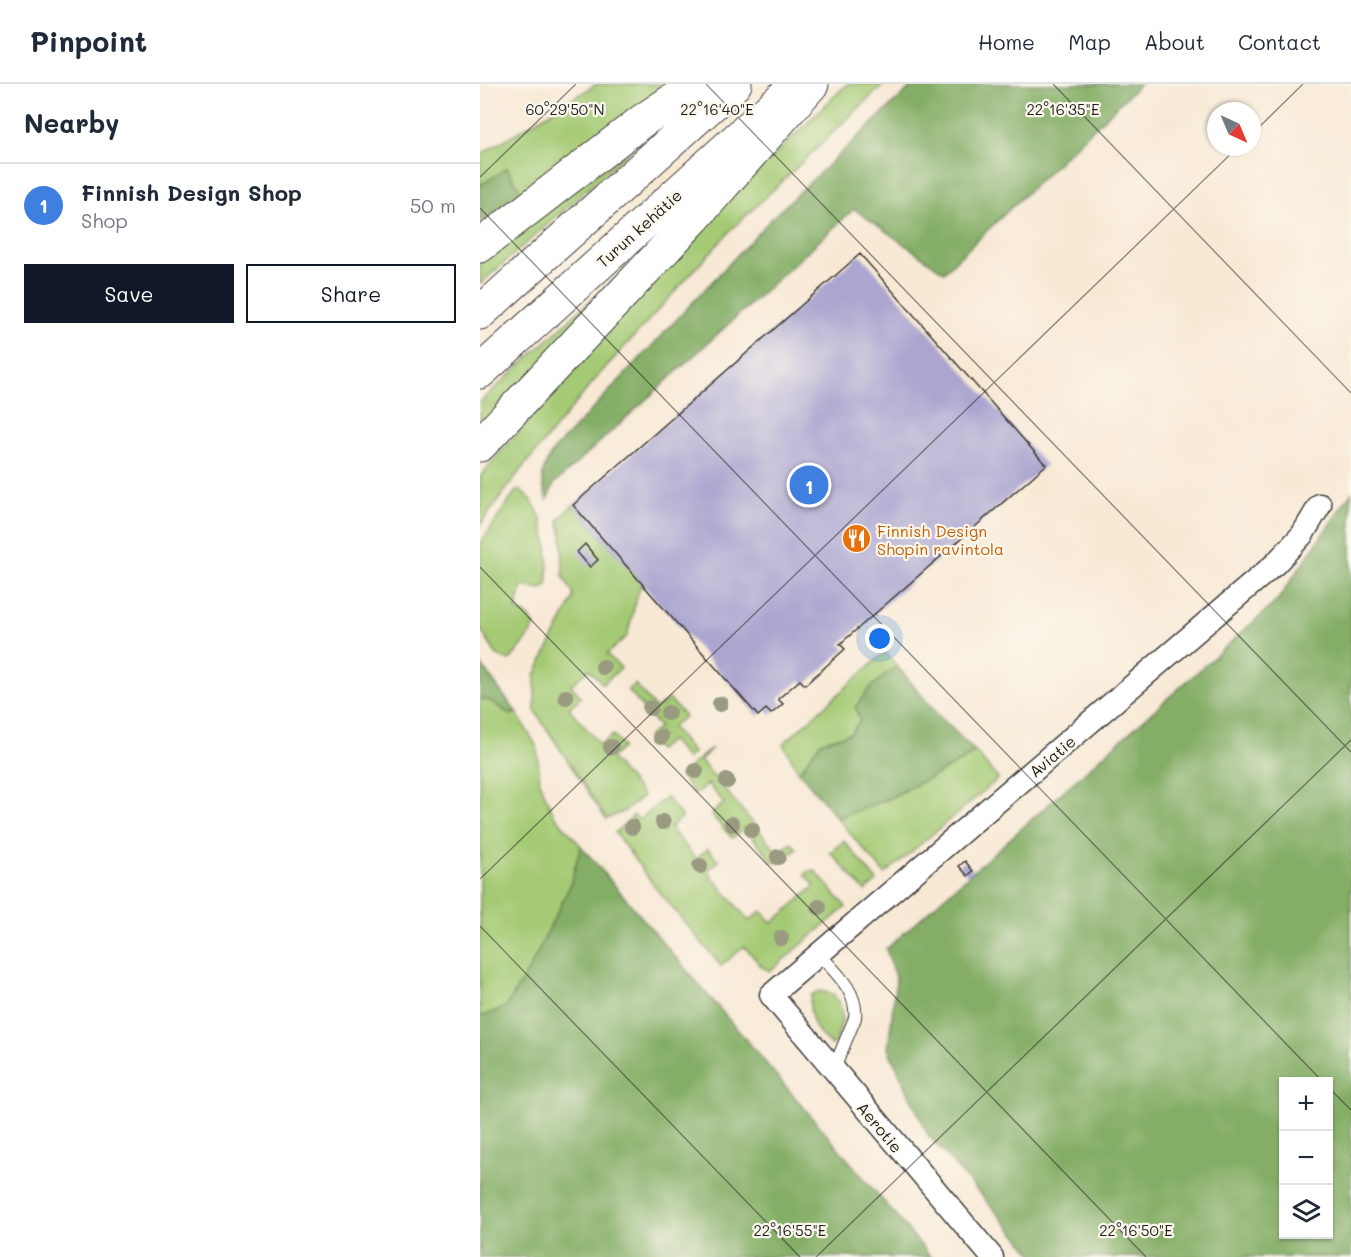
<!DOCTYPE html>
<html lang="en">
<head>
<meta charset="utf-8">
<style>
	:root { --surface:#fff; --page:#f2f2f3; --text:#1f2937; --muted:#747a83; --line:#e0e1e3; --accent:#111827 }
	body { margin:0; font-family:Mali,sans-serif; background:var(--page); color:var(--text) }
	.controls { position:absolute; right:18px; bottom:18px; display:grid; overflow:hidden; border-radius:0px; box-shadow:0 2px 4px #0004 }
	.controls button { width:54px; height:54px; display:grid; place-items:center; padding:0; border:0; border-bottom:2px solid var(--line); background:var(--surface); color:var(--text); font:30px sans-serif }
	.compass { position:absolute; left:727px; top:18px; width:54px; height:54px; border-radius:50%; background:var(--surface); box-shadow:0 2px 4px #0004; rotate:136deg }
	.you { position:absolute; left:400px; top:555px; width:21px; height:21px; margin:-15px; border:4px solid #fff; border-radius:50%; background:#1a73e8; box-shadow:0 0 0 9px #1a73e833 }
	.badge { display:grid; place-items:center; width:39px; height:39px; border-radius:50%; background:var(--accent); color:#fff; font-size:20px; font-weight:700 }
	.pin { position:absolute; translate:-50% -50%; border:3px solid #fff; box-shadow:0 2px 6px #0006 }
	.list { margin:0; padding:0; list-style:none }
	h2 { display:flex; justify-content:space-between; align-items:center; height:78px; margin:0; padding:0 24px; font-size:26px }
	h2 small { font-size:20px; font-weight:400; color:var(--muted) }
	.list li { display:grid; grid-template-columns:39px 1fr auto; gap:18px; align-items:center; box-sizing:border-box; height:84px; padding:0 24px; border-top:2px solid var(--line) }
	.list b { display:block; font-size:22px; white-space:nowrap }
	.list p { margin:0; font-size:20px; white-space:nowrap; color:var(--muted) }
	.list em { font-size:20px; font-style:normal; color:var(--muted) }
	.actions { display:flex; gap:12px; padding:18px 24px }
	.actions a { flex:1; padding:14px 0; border:2px solid var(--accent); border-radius:0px; text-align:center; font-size:21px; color:var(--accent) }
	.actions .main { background:var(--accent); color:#fff }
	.icon { flex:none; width:33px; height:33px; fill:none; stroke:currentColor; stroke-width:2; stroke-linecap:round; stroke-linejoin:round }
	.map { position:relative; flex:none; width:871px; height:1173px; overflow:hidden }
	header { display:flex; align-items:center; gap:36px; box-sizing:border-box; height:84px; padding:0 30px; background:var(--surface); border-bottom:2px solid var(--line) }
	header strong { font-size:28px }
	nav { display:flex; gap:33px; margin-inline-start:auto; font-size:21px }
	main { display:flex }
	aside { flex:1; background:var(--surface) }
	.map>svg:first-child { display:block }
	.green { fill:#a5ca74; stroke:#607348; stroke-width:1.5 }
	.forest { fill:#84ae66; stroke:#506541; stroke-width:1.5; fill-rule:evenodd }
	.building { fill:#aba5d0 }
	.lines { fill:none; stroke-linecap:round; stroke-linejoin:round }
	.service-casing { stroke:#3d3b38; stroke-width:14 }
	.minor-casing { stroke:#3d3b38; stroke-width:25 }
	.trunk-casing { stroke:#3d3b38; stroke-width:35 }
	.motorway-casing { stroke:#3d3b38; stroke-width:35 }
	.service { stroke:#fff; stroke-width:12 }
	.minor { stroke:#fff; stroke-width:22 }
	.trunk { stroke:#fff; stroke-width:33 }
	.motorway { stroke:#fff; stroke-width:33 }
	.tree { fill:#999a80 }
	.ticks { fill:none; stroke:#1c1c1c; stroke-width:1.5; stroke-opacity:0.45 }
	.labels { text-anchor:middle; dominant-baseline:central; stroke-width:4.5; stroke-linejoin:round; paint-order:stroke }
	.street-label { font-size:16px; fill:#1c1c1c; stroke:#fbf7ec }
	.food-label { font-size:16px; fill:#c56008; stroke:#fbf7ec; text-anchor:start }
	.ticks-label { font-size:15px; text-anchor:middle; fill:#1c1c1c; stroke:#fbf7ec; stroke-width:4.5; stroke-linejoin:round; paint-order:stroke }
</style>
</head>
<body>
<header>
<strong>Pinpoint</strong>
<nav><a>Home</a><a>Map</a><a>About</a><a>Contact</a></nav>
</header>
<main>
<aside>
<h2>Nearby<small></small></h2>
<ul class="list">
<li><span class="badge" style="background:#3f7fe0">1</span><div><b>Finnish Design Shop</b><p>Shop</p></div><em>50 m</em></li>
</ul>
<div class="actions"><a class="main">Save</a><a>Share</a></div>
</aside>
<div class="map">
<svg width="871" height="1173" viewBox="0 0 871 1173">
	<rect width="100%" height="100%" fill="#fbf7ec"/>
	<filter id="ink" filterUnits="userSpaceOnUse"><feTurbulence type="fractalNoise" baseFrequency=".0167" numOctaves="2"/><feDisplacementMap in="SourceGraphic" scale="12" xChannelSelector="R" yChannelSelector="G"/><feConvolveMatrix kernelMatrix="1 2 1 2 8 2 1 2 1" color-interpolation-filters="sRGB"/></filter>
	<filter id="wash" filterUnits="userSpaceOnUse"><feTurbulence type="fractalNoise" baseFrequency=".008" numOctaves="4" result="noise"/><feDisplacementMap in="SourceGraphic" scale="24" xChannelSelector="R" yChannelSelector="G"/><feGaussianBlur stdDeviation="1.35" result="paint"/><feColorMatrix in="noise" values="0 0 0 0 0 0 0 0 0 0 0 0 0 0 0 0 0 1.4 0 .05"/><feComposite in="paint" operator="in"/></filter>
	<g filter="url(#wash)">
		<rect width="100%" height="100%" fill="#f8e9d5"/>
		<!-- green -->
		<path class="green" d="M 117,0 L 189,0 L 43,111 L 27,85 L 0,102 L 0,71 Z
			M 367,0 L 404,0 L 249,148 L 118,292 L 39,388 L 0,441 L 0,393 L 18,371 L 231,133 Z
			M 173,46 L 109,104 L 0,200 L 0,177 Z
			M 186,147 L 0,345 L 0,318 Z
			M 40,406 C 67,424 70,472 67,502 L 61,505 L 42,502 L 36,526 L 47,531 L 55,541 L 48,554 L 31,575 L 26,576 L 16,570 L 0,545 L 0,460 L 36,407 Z
			M 93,421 L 163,500 L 159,505 L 147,552 L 127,570 L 141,584 L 123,600 L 109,585 L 91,601 L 101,613 L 89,624 L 120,661 L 133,651 L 143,663 L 131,674 L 163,712 L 145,727 L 126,735 L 55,627 L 55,591 L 93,515 L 93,509 L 83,492 L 82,450 L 78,436 Z
			M 405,568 L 417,582 L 390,604 L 380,636 L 371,649 L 341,658 L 319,688 L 303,660 Z
			M 155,600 L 176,625 L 189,615 L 205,632 L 192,643 L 213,669 L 207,675 L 191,656 L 178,666 L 167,654 L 179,643 L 148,606 Z
			M 0,614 L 12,618 L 31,631 L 36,628 L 57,663 L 60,699 L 74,731 L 101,762 L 90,802 L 51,882 L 26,923 L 0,933 Z
			M 232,664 L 220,676 L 298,769 L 311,759 L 317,765 L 300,779 L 293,778 L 265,744 L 252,754 L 231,730 L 244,719 L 228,700 L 215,711 L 200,691 Z
			M 495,667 L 518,695 L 405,790 L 357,734 L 406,716 L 483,676 Z
			M 186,713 L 202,733 L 190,744 L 216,775 L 228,765 L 239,777 L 227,787 L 269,837 L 281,827 L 292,839 L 335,802 L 325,790 L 330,787 L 335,787 L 366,823 L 290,887 L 282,883 L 264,862 L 241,882 L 176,804 L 135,749 L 154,731 L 159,736 Z
			M 364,757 L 397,797 L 385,807 L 350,768 Z
			M 339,907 L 353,910 C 367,926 362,942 355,959 L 352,961 C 336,951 327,931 331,911 Z"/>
		<!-- forest -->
		<path class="forest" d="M 434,0 L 660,0 L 464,188 L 374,125 L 74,400 L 67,416 C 60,395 61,386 73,367 L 292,134 Z
			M 27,84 L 43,111 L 0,138 L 0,102 Z
			M 871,409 L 871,1173 L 556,1173 L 448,1051 L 408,965 L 416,896 L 406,865 L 797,517 ZM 804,998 L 848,998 L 848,1150 L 804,1150 Z
			M 0,579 L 36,628 L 31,631 L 12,618 L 0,614 Z
			M 417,582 L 458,631 L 495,667 L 484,676 L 406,716 L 357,734 L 319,688 L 341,658 L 371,649 L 380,636 L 375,623 L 390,604 Z
			M 101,762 L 451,1173 L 0,1173 L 0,933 L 26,923 L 51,882 L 90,802 Z"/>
		<g id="blocks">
			<!-- building -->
			<path class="building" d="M 380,170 L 566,381 L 360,560 L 365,565 L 325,601 L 320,596 L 298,615 L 303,620 L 291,630 L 286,625 L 278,632 L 93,421 Z
				M 105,460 L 118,476 L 110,483 L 97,468 Z
				M 485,777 L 493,787 L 488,792 L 479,782 Z"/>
		</g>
	</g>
	<g filter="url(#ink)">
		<use href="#blocks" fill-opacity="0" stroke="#3d3b38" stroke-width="1.5"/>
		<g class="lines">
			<defs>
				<path id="service" d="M 339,870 C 355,888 378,907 375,934 L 353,987"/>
				<path id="minor" d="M 512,1173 L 291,911 L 795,480 L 822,451 L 840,421"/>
				<path id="trunk" d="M 0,229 L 255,0
					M 0,288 L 314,3"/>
				<path id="motorway" d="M 0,162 L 162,37 L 217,0
					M 0,361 L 214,134 L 332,0"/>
			</defs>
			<!-- service casing -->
			<use href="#service" class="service-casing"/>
			<!-- minor casing -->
			<use href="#minor" class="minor-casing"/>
			<!-- trunk casing -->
			<use href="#trunk" class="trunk-casing"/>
			<!-- motorway casing -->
			<use href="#motorway" class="motorway-casing"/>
			<!-- service -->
			<use href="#service" class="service"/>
			<!-- minor -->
			<use href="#minor" class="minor"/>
			<!-- trunk -->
			<use href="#trunk" class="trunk"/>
			<!-- motorway -->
			<use href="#motorway" class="motorway"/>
		</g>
		<!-- trees -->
		<g class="tree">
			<circle cx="123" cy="583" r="8"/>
			<circle cx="86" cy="613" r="8"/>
			<circle cx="240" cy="620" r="8"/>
			<circle cx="170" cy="624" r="8"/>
			<circle cx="188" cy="629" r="8"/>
			<circle cx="181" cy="653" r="8"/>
			<circle cx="131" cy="663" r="8"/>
			<circle cx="216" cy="687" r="8"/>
			<circle cx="247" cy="697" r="8"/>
			<circle cx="183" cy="738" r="8"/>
			<circle cx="252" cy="740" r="8"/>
			<circle cx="152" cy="743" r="8"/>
			<circle cx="272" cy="746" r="8"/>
			<circle cx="298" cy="773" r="8"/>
			<circle cx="220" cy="782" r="8"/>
			<circle cx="339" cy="823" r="8"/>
			<circle cx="301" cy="854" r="8"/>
		</g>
	</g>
	<!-- ticks -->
	<path class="ticks" d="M 226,0 L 871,668M 573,0 L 871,309M 772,50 L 823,0M 0,93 L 96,0M 0,124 L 843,998M 0,483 L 666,1173M 0,795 L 758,63M 0,842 L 320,1173M 848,1003 L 871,1026M 336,1173 L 871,656"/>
	<!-- icons -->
	<defs>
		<symbol id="restaurant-disc" viewBox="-11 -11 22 22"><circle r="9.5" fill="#e8710a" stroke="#fbf7ec"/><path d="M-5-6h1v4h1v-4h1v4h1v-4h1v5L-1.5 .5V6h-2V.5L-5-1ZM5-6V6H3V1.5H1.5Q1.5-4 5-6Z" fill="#fff"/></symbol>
	</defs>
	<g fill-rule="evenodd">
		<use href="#restaurant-disc" x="360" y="438" width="33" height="33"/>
	</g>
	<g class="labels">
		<!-- street labels -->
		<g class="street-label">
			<text transform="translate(159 144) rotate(-42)">Turun kehätie</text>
			<text transform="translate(572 672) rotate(-40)">Aviatie</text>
			<text transform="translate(400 1043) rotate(50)">Aerotie</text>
		</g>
		<!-- food labels -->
		<g class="food-label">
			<text x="397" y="446">Finnish Design<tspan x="397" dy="18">Shopin ravintola</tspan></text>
		</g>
	</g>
	<g class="ticks-label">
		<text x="85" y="31">60°29'50"N</text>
		<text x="237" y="31">22°16'40"E</text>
		<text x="583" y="31">22°16'35"E</text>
		<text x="310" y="1152">22°16'55"E</text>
		<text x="656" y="1152">22°16'50"E</text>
	</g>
</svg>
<div class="controls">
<button>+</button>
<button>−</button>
<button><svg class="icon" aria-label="layers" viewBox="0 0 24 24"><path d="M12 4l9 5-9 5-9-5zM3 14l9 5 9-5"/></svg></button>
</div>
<svg class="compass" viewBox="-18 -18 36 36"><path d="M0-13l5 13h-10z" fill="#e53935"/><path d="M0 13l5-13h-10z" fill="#747a83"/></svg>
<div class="you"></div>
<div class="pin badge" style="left:329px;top:401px;background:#3f7fe0">1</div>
</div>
</main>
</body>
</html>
